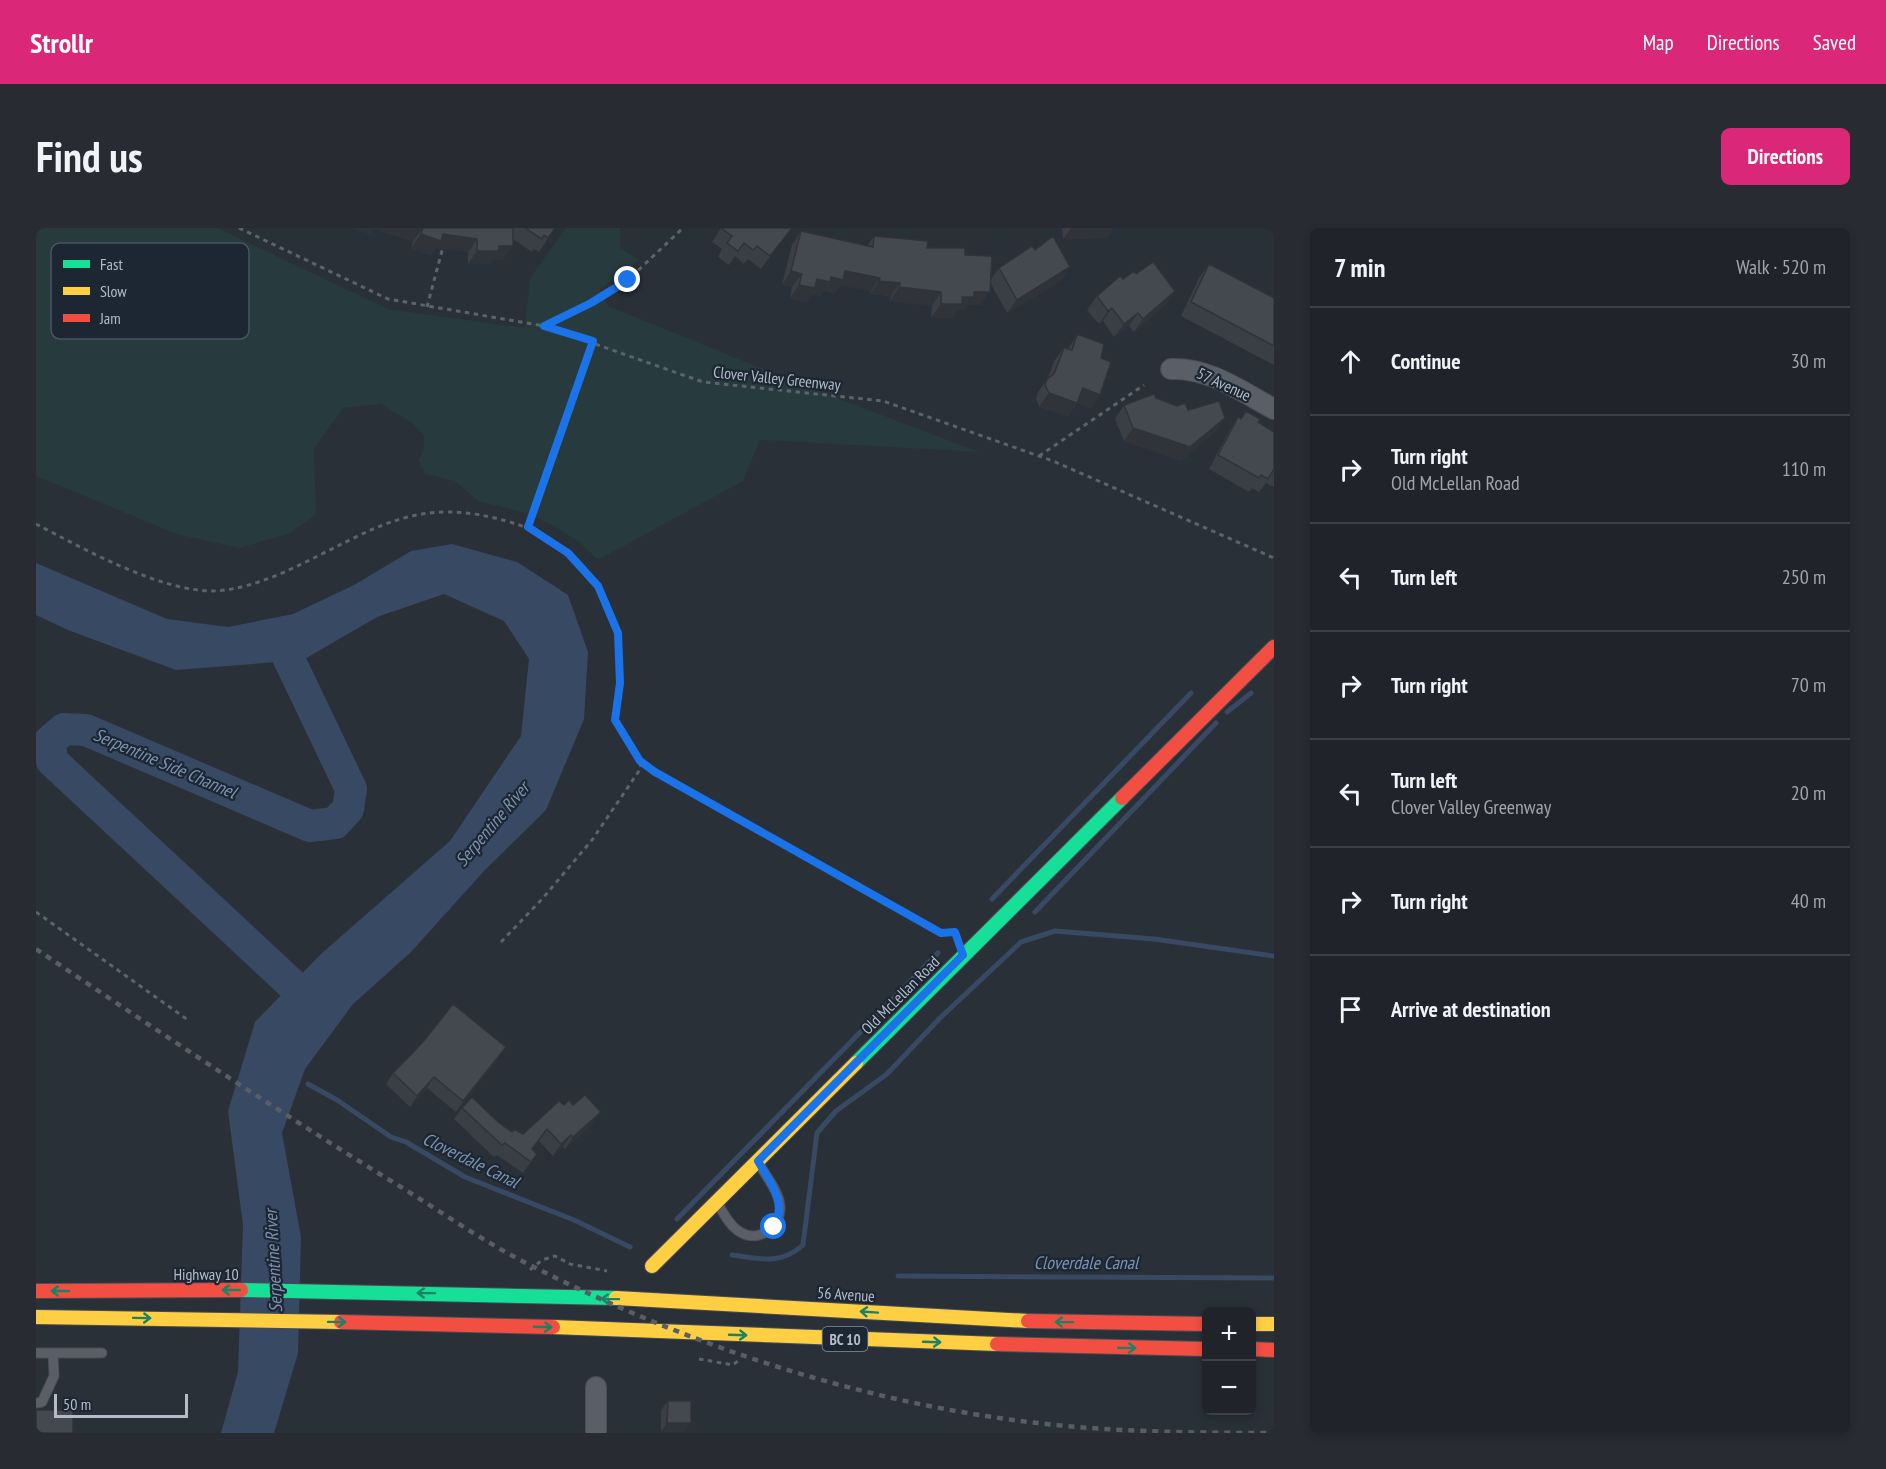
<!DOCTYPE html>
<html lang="en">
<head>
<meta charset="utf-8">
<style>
	:root { --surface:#20242a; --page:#282c32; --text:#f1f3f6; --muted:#a2a4a8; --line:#3d4147; --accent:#db2777 }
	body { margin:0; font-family:"PT Sans Narrow",sans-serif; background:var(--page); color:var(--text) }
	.controls { position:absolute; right:18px; bottom:18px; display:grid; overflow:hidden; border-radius:9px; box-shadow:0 3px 9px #0003 }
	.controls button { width:54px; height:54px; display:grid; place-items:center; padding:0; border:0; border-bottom:2px solid var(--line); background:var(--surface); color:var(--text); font:30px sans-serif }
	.scale { position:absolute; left:18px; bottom:15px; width:134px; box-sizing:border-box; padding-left:6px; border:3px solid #b4bcc9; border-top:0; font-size:16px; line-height:21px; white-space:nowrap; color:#b4bcc9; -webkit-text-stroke:4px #1d2633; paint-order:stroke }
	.stop { position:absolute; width:18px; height:18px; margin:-14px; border:4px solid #1a73e8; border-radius:50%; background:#fff }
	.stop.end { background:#1a73e8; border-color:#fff; box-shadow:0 2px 6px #0008 }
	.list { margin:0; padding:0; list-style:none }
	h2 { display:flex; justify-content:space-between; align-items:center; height:78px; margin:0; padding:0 24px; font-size:26px }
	h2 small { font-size:20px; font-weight:400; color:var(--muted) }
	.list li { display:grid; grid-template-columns:39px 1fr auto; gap:18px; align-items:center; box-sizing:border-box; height:108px; padding:0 24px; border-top:2px solid var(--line) }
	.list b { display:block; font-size:22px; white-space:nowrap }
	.list p { margin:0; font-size:20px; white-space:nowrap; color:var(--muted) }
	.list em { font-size:20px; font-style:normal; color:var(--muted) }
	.icon { flex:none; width:33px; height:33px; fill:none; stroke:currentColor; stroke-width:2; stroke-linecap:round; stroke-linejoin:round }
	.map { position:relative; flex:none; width:1238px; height:1205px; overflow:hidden; border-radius:9px }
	header { display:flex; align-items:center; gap:36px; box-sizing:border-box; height:84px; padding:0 30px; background:var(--accent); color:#fff }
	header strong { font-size:28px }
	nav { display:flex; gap:33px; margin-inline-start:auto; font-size:21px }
	.intro { display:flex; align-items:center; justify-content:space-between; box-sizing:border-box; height:144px; padding:0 36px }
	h1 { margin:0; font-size:42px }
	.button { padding:15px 27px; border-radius:9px; background:var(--accent); color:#fff; font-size:21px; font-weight:700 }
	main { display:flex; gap:36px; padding:0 36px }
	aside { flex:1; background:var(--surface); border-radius:9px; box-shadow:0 3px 9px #0003 }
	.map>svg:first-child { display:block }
	.green { fill:#273a3e }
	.water { fill:#384963 }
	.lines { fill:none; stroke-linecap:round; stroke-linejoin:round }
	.stream { stroke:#384963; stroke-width:5 }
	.river { stroke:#384963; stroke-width:32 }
	.lane-casing { stroke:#484c53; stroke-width:11 }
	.street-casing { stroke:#484c53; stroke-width:22 }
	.fast-casing { stroke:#484c53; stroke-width:16 }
	.slow-casing { stroke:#484c53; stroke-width:16 }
	.jam-casing { stroke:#484c53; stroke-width:16 }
	.path { stroke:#5d636a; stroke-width:3; stroke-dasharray:4.5 4.5; stroke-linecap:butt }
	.lane { stroke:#5a5e66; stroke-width:9 }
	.street { stroke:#5a5e66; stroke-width:20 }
	.fast { stroke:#16e098; stroke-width:14 }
	.slow { stroke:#ffcf43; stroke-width:14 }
	.jam { stroke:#f24e42; stroke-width:14 }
	.rail { stroke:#595d64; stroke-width:4.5; stroke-dasharray:6 6; stroke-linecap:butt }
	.wall { fill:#3a3f45 }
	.shaded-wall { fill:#303338 }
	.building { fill:#444950; stroke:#303338; stroke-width:1.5 }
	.oneway { stroke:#1a8366 }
	.route { stroke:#1a73e8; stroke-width:8 }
	.labels { text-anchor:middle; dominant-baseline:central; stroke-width:4.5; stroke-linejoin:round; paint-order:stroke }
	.shield { fill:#1d2633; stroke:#878f9c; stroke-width:1.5 }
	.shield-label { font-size:15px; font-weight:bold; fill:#b4bcc9 }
	.street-label { font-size:16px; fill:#b4bcc9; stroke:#1d2633 }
	.water-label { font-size:18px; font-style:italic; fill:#7c92b1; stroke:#1d2633 }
	.key { fill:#1d2633; stroke:#4a5360; stroke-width:1.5 }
	.key-label { font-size:16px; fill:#b4bcc9 }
</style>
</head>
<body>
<header>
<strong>Strollr</strong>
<nav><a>Map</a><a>Directions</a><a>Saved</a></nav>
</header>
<div class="intro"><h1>Find us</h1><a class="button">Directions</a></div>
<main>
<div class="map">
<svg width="1238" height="1205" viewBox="0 0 1238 1205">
	<rect width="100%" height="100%" fill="#2a3038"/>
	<!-- green -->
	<path class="green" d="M 0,0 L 181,0 L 352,81 L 489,100 L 494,50 L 530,0 L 584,0 L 584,20 L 603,32 L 564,62 L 572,78 L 764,156 L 943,224 L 724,212 L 707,253 L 562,332 L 542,313 L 516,297 L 490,285 L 442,273 L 419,253 L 390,246 L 382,233 L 388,221 L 388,208 L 375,194 L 345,176 L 307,180 L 278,221 L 280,287 L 252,306 L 203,320 L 141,306 L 0,248 Z"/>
	<!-- water -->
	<path class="water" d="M 416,316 L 481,334 L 532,367 L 552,424 L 548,491 L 510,582 L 448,643 L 375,724 L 317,776 L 269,841 L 246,905 L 265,1009 L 262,1125 L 238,1205 L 185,1205 L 202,1144 L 207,997 L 192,883 L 219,794 L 285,726 L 414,613 L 485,508 L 493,431 L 468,393 L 408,366 L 341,389 L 267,432 L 140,442 L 32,402 L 0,387 L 0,335 L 131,391 L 192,399 L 257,386 L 318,357 L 375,323 Z"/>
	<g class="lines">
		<!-- stream -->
		<path class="stream" d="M 1191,484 L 1215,465
			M 956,671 L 1155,465
			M 999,684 L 1180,495
			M 272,856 L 301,872 L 355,909 L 370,914 L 429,949 L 538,992 L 594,1019
			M 641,991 L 902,725
			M 696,1027 C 724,1031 745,1037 767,1017 L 781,905 L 800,883 L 851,846 L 904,790 L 985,714 L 1019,703 L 1118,711 L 1238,728
			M 862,1048 L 1238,1050"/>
		<!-- river -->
		<path class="river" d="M 241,406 L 315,561 L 312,581 L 299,595 L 274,598 L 50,502 L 28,501 L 14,513 L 16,533 L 277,776"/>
		<defs>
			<path id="lane" d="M 682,976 C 688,986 695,1000 706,1005 C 724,1015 746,997 744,978 C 743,964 730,948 723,936
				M 0,1125 L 66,1125
				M 0,1175 L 6,1174 L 18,1148 L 17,1125"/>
			<path id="street" d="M 1135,141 C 1173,139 1206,164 1238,181
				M 560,1205 L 560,1159"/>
			<path id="fast" d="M 820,835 L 1086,570
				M 205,1062 L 580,1070"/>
			<path id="slow" d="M 616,1038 L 820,835
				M 580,1070 L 992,1093
				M 0,1089 L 305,1094
				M 1216,1096 L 1238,1096
				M 517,1099 L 961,1116"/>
			<path id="jam" d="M 1086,570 L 1238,419
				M 0,1063 L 205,1062
				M 992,1093 L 1170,1096
				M 305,1094 L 517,1099
				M 961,1116 L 1170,1121
				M 1216,1121 L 1238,1122"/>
		</defs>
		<!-- lane casing -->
		<use href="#lane" class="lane-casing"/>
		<!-- street casing -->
		<use href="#street" class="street-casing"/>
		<!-- fast casing -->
		<use href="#fast" class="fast-casing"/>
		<!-- slow casing -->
		<use href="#slow" class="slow-casing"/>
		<!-- jam casing -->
		<use href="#jam" class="jam-casing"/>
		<!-- path -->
		<path class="path" d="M 203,0 L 352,71 L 508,98 L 667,154 L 847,173 L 1017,233 L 1238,330
			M 391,79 L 407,19
			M 510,97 L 555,75 L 592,52 L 647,0
			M 1003,228 L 1108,157
			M 0,296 C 48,321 123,363 177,363 C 204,362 231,352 255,341 C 339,302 379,265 477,295 C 506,303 546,332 562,359 C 579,388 585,421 584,455 C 584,466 579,479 580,490 C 580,500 599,524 604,533
			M 493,299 L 557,113
			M 0,684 L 152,792
			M 465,714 L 507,670 L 556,612 L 605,540 L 604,533 L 905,705 L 919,705
			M 494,1042 L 506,1032 L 519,1028 L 534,1036 L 571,1043
			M 663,1131 L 697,1137 L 704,1131"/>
		<!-- lane -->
		<use href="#lane" class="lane"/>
		<!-- street -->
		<use href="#street" class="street"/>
		<!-- fast -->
		<use href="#fast" class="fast"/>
		<!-- slow -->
		<use href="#slow" class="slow"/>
		<!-- jam -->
		<use href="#jam" class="jam"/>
		<!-- rail -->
		<path class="rail" d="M 0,721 C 119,801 238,881 360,956 C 404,983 448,1014 494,1037 C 649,1116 820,1173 993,1194 C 1074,1204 1156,1205 1238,1205"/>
	</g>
	<!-- wall -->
	<path class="wall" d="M 314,0 L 519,0 L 503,24 L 498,21 L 496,24 L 477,11 L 467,32 L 457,31 L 454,36 L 432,36 L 432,24 L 400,20 L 395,27 L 375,20 L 377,13 L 337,1 L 334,6 Z
		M 685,0 L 756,0 L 725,41 L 712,31 L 708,36 L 699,28 L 693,37 L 682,29 L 686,21 L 676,14 Z
		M 1026,0 L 1078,0 L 1071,10 L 1027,11 Z
		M 765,3 L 831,18 L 838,8 L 929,27 L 955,51 L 963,40 L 999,22 L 1025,53 L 971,85 L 955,56 L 945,77 L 932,77 L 929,82 L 922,82 L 916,90 L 895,90 L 896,78 L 854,73 L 855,68 L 834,66 L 835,63 L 804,57 L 798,66 L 787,63 L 784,68 L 776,66 L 770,74 L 754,70 L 756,59 L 746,57 L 756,17 Z
		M 1173,36 L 1238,70 L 1238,137 L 1145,88 L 1163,50 Z
		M 1100,46 L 1139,63 L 1130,76 L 1098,104 L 1093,98 L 1078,109 L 1067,93 L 1063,96 L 1051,82 L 1061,68 L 1087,51 Z
		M 1041,106 L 1065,130 L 1064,167 L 1055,180 L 1041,175 L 1032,188 L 1003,179 L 1000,170 L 1002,164 L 1012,150 L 1018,133 L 1028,120 L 1032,121 Z
		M 1120,170 L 1152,182 L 1189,190 L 1180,203 L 1145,233 L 1088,213 L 1079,191 L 1088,177 Z
		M 1210,183 L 1230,200 L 1238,204 L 1238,259 L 1230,255 L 1223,264 L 1216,260 L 1213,264 L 1173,241 L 1193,203 L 1202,189 L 1205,190 Z
		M 463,830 L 420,884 L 391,860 L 374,879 L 350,856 L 357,845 Z
		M 528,877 L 537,877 L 565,884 L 557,895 L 529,921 L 527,919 L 517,928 L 503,913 L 496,922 L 501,926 L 487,945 L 461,927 L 458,929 L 418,891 L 426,880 L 462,894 L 476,904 L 487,906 Z
		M 632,1173 L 648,1204 L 625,1204 L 625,1182 Z"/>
	<!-- shaded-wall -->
	<path class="shaded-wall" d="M 314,0 L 387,0 L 377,13 L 337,1 L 334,6 Z
		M 756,0 L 748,11 L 725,41 L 734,28 Z
		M 1035,0 L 1078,0 L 1071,10 L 1027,11 Z
		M 385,6 L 407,6 L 441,11 L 432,24 L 400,20 L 395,27 L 375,20 Z
		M 463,18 L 477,18 L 467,32 L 457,31 L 454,36 L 432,36 L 441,23 Z
		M 1034,39 L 1025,53 L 971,85 L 981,72 Z
		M 755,43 L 766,46 L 756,59 L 746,57 Z
		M 809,43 L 844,50 L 835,63 L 804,57 L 798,66 L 787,63 L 784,68 L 776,66 L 770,74 L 754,70 L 763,57 L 781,51 L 795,49 Z
		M 843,53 L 864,55 L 855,68 L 834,66 Z
		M 863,59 L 905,64 L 896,78 L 854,73 Z
		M 1139,63 L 1130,76 L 1098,104 L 1107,91 Z
		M 938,64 L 954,64 L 945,77 L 932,77 L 929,82 L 922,82 L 916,90 L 895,90 L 905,76 Z
		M 1076,80 L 1067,93 L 1063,96 L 1072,83 Z
		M 1102,85 L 1093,98 L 1078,109 L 1088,96 Z
		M 1047,160 L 1064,167 L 1055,180 L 1041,175 L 1032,188 L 1003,179 L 1013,165 Z
		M 1189,190 L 1180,203 L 1145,233 L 1088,213 L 1097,200 Z
		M 470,819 L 463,830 L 420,884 L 427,873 Z
		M 398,849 L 391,860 L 374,879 L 381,868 Z
		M 565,884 L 557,895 L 529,921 L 537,909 Z
		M 535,907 L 527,919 L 517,928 L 525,916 Z
		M 631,1195 L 655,1195 L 648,1204 L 625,1204 Z"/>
	<!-- building -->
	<path class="building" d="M 387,0 L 477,0 L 477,18 L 463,18 L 463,23 L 441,23 L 441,11 L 407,6 L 405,13 L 385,6 Z
		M 489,0 L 519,0 L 512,10 L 508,7 L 506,11 Z
		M 685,0 L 756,0 L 734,28 L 721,18 L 717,22 L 708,15 L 702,23 L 691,15 L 696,8 Z
		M 765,3 L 837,19 L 838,8 L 892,13 L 891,20 L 929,20 L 929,27 L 956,28 L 954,64 L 938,64 L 938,69 L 926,69 L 926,76 L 905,76 L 905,64 L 863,59 L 864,55 L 843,53 L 844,50 L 809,43 L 807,52 L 795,49 L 794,54 L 781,51 L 779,60 L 763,57 L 766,46 L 755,43 Z
		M 1017,8 L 1034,39 L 981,72 L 963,40 L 996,18 L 999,22 Z
		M 1117,34 L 1139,63 L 1107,91 L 1102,85 L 1088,96 L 1076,80 L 1072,83 L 1061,68 L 1084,48 L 1087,51 L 1098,43 L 1100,46 Z
		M 1173,36 L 1238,70 L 1238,118 L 1155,74 Z
		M 1041,106 L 1068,116 L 1065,130 L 1075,134 L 1064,167 L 1047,160 L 1041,175 L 1013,165 L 1009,157 L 1011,151 L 1018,146 L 1028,120 L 1036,122 Z
		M 1118,166 L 1120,170 L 1141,178 L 1149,175 L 1152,182 L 1183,173 L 1189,190 L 1154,219 L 1097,200 L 1088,177 Z
		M 1210,183 L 1224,191 L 1222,194 L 1238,204 L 1238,241 L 1232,251 L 1225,247 L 1223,250 L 1182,227 L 1202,189 L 1205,191 Z
		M 417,776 L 470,819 L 427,873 L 398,849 L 381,868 L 357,845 L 387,814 Z
		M 549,867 L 565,884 L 537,909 L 535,907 L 525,916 L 511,901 L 496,921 L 501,926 L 495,934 L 469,915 L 466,917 L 426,880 L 436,869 L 462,894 L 476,904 L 478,901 L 487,906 L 523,873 L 528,877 L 533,872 L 537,877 Z
		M 632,1173 L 655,1173 L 655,1195 L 631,1195 Z
		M 0,1182 L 37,1182 L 37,1205 L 0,1205 Z"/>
	<!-- one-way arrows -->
	<defs><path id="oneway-shaft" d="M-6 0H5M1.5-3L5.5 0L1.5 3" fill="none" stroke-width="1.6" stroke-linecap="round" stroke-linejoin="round" transform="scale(1.5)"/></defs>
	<g class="oneway">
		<use href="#oneway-shaft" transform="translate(195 1062) rotate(180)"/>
		<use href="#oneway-shaft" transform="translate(24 1063) rotate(180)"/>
		<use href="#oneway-shaft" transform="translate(390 1065) rotate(-179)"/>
		<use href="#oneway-shaft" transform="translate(574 1071) rotate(-179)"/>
		<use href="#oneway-shaft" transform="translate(833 1084) rotate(-176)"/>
		<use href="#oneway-shaft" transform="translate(106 1090) rotate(1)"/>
		<use href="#oneway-shaft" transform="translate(301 1094) rotate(1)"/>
		<use href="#oneway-shaft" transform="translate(1028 1094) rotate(-179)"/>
		<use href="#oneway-shaft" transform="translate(507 1099) rotate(2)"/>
		<use href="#oneway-shaft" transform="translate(702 1107) rotate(2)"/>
		<use href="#oneway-shaft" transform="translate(896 1114) rotate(2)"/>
		<use href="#oneway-shaft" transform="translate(1091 1120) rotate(1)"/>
	</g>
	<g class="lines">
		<!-- route -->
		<path class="route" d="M 592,52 L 555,75 L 508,98 L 557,113 L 492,299 L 532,325 L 562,358 L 582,405 L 584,455 L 579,492 L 604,533 L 619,544 L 905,705 L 919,704 L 927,727 L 722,933 C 734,954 752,976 738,999"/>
	</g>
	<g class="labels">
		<!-- shield labels -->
		<rect class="shield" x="786.5" y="1099" width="45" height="24" rx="4.5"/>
		<g class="shield-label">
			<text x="809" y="1111">BC 10</text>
		</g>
		<!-- street labels -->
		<g class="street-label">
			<text transform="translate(741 150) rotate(6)">Clover Valley Greenway</text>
			<text transform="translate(1188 156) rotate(25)">57 Avenue</text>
			<text transform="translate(864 767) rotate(-45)">Old McLellan Road</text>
			<text x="170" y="1046">Highway 10</text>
			<text transform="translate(810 1066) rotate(4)">56 Avenue</text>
		</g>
		<!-- water labels -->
		<g class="water-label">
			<text transform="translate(129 535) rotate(23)">Serpentine Side Channel</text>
			<text transform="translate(456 596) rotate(-50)">Serpentine River</text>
			<text transform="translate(435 932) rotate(26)">Cloverdale Canal</text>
			<text transform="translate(237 1033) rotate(-93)">Serpentine River</text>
			<text x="1050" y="1034">Cloverdale Canal</text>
		</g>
	</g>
	<!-- legend -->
	<rect x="15" y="15" width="198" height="96" rx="9" class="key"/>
	<rect x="27" y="32" width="27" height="8" fill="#16e098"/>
	<rect x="27" y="59" width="27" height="8" fill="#ffcf43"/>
	<rect x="27" y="86" width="27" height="8" fill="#f24e42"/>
	<g class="key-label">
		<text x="64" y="42">Fast</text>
		<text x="64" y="69">Slow</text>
		<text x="64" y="96">Jam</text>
	</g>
</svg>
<div class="controls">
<button>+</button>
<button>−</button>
</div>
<div class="scale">50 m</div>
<div class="stop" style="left:738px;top:999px"></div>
<div class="stop end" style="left:592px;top:52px"></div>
</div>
<aside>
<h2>7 min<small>Walk · 520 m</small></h2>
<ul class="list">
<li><svg class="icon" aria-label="ahead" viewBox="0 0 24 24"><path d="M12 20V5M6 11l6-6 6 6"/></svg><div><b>Continue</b></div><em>30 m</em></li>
<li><svg class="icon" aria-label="right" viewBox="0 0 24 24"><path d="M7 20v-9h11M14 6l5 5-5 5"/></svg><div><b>Turn right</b><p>Old McLellan Road</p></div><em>110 m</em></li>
<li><svg class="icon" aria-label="left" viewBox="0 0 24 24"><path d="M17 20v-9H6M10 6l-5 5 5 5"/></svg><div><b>Turn left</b></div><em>250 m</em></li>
<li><svg class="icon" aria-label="right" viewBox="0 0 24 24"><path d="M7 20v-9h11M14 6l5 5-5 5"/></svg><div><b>Turn right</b></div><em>70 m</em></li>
<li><svg class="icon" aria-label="left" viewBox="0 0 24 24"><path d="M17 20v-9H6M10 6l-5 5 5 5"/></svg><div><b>Turn left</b><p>Clover Valley Greenway</p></div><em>20 m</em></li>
<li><svg class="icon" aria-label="right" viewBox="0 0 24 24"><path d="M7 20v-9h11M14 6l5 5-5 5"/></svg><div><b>Turn right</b></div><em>40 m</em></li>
<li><svg class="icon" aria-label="arrive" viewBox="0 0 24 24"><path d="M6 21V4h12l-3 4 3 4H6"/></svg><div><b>Arrive at destination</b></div></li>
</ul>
</aside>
</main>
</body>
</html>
